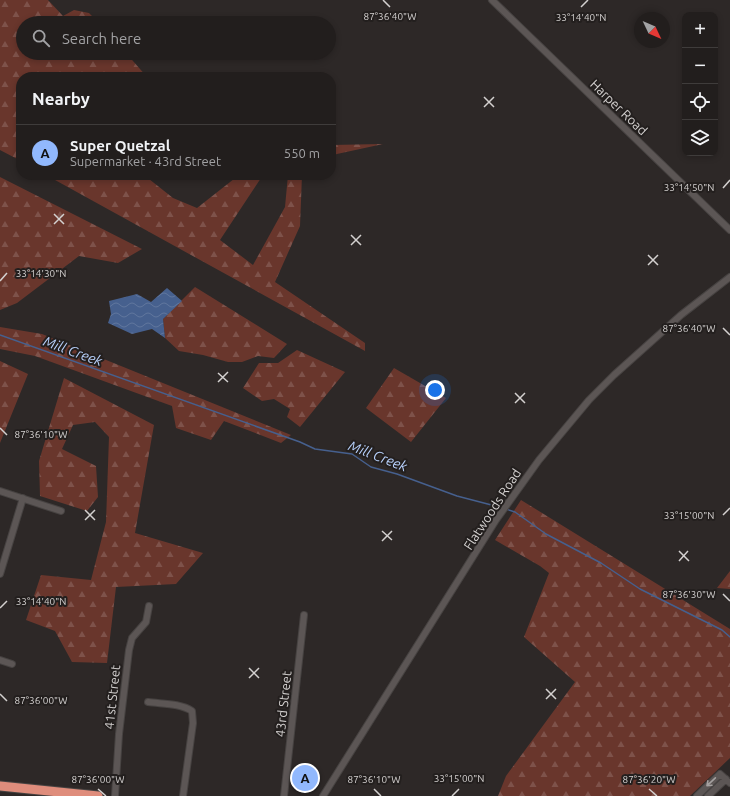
<!DOCTYPE html>
<html lang="en">
<head>
<meta charset="utf-8">
<style>
	:root { --surface:#221e1d; --page:#2e2b2a; --text:#f1f3f6; --muted:#a2a2a4; --line:#3f3c3b; --accent:#91b8fd }
	body { margin:0; font-family:Ubuntu,sans-serif; background:var(--page); color:var(--text) }
	.controls { position:absolute; right:12px; top:12px; display:grid; overflow:hidden; border-radius:8px; box-shadow:0 2px 6px #0003 }
	.controls button { width:36px; height:36px; display:grid; place-items:center; padding:0; border:0; border-bottom:1px solid var(--line); background:var(--surface); color:var(--text); font:20px sans-serif }
	.compass { position:absolute; left:634px; top:12px; width:36px; height:36px; border-radius:50%; background:var(--surface); box-shadow:0 2px 6px #0003; rotate:134deg }
	.you { position:absolute; left:435px; top:390px; width:14px; height:14px; margin:-10px; border:3px solid #fff; border-radius:50%; background:#1a73e8; box-shadow:0 0 0 6px #1a73e833 }
	.badge { display:grid; place-items:center; width:26px; height:26px; border-radius:50%; background:var(--accent); color:#111; font-size:13px; font-weight:700 }
	.pin { position:absolute; translate:-50% -50%; border:2px solid #fff; box-shadow:0 1px 4px #0006 }
	.list { margin:0; padding:0; list-style:none }
	h2 { display:flex; justify-content:space-between; align-items:center; height:52px; margin:0; padding:0 16px; font-size:17px }
	h2 small { font-size:13px; font-weight:400; color:var(--muted) }
	.list li { display:grid; grid-template-columns:26px 1fr auto; gap:12px; align-items:center; box-sizing:border-box; height:56px; padding:0 16px; border-top:1px solid var(--line) }
	.list b { display:block; font-size:15px; white-space:nowrap }
	.list p { margin:0; font-size:13px; white-space:nowrap; color:var(--muted) }
	.list em { font-size:13px; font-style:normal; color:var(--muted) }
	.icon { flex:none; width:22px; height:22px; fill:none; stroke:currentColor; stroke-width:2; stroke-linecap:round; stroke-linejoin:round }
	.map { position:relative; flex:none; width:730px; height:796px; overflow:hidden }
	.search { position:absolute; background:var(--surface); box-shadow:0 2px 6px #0003; left:16px; top:16px; width:320px; height:44px; display:flex; align-items:center; gap:10px; box-sizing:border-box; padding:0 14px; border-radius:22px; color:var(--muted); font-size:15px }
	.panel { position:absolute; background:var(--surface); box-shadow:0 2px 6px #0003; left:16px; top:72px; width:320px; height:108px; border-radius:16px }
	.map>svg:first-child { display:block }
	.forest { fill:url(#forest-firs) }
	.water { fill:url(#water-waves) }
	.lines { fill:none; stroke-linecap:round; stroke-linejoin:round }
	.stream { stroke:#46608e; stroke-width:1.5 }
	.minor-casing { stroke:#474342; stroke-width:8 }
	.highway-casing { stroke:#474342; stroke-width:11 }
	.minor { stroke:#5c5655; stroke-width:6 }
	.highway { stroke:#df8d7c; stroke-width:9 }
	.oneway { stroke:#a4a09f }
	.ticks { fill:none; stroke:#d4d1d0; stroke-width:1.5 }
	.labels { text-anchor:middle; dominant-baseline:central; stroke-width:4; stroke-linejoin:round; paint-order:stroke }
	.street-label { font-size:13px; fill:#d4d1d0; stroke:#231f1e }
	.water-label { font-size:14px; font-style:italic; fill:#b7d0fb; stroke:#231f1e }
	.ticks-label { font-size:10px; text-anchor:middle; fill:#d4d1d0; stroke:#231f1e; stroke-width:4; stroke-linejoin:round; paint-order:stroke }
</style>
</head>
<body>
<div class="map">
<svg width="730" height="796" viewBox="0 0 730 796">
	<defs>
		<pattern id="forest-firs" width="22" height="20" patternUnits="userSpaceOnUse"><rect width="22" height="20" fill="#69362c"/><path d="M5 1l3.5 6h-7zM16 11l3.5 6h-7z" fill="#7e524a"/></pattern>
		<pattern id="water-waves" width="16" height="10" patternUnits="userSpaceOnUse"><rect width="16" height="10" fill="#46608e"/><path d="M0 5q4-4 8 0t8 0" fill="none" stroke="#60769d"/></pattern>
	</defs>
	<rect width="100%" height="100%" fill="#2d2827"/>
	<!-- forest -->
	<path class="forest" d="M 0,0 L 48,0 L 63,16 L 74,10 L 89,13 L 99,23 L 23,23 L 23,53 L 126,53 L 147,77 L 21,77 L 21,161 L 0,150 Z
		M 383,144 L 337,154 L 331,156 L 331,145 Z
		M 46,175 L 147,175 L 149,179 L 173,198 L 197,208 L 239,175 L 263,175 L 220,240 L 253,265 L 285,207 L 288,175 L 302,175 L 300,226 L 275,282 L 365,343 L 365,351 Z
		M 0,177 L 142,249 L 118,263 L 79,256 L 17,303 L 0,310 Z
		M 195,287 L 287,344 L 274,358 L 258,356 L 242,362 L 228,362 L 203,355 L 179,351 L 165,338 L 163,319 Z
		M 0,327 L 42,334 L 291,435 L 281,443 L 224,421 L 211,440 L 176,428 L 172,406 L 35,356 L 0,349 Z
		M 297,350 L 345,372 L 300,427 L 287,417 L 290,409 L 274,399 L 262,401 L 243,388 L 259,363 L 278,363 Z
		M 0,361 L 28,374 L 0,443 Z
		M 394,368 L 446,398 L 411,442 L 366,408 Z
		M 64,378 L 154,425 L 135,533 L 203,553 L 176,584 L 116,587 L 107,663 L 72,662 L 55,631 L 26,620 L 41,575 L 91,580 L 106,522 L 109,437 L 95,422 L 73,425 L 62,449 L 96,466 L 98,497 L 87,511 L 40,496 L 39,461 Z
		M 521,500 L 730,629 L 730,758 L 690,796 L 498,796 L 506,776 L 575,682 L 524,637 L 549,573 L 540,566 L 495,540 Z
		M 730,571 L 730,589 L 717,588 Z"/>
	<!-- water -->
	<path class="water" d="M 167,288 L 182,301 L 163,319 L 165,338 L 152,329 L 132,334 L 108,323 L 111,314 L 109,301 L 137,294 L 151,302 Z"/>
	<g class="lines">
		<!-- stream -->
		<path class="stream" d="M 0,335 L 300,442 L 315,449 L 352,454 L 371,467 L 397,474 L 457,496 L 503,508
			M 506,509 L 515,512 L 546,534 L 601,563 L 640,589 L 722,630 L 730,637"/>
		<defs>
			<path id="minor" d="M 492,0 L 730,230
				M 0,491 L 61,511
				M 0,574 L 23,498
				M 0,660 L 12,664
				M 148,702 C 162,704 180,703 192,711 L 193,723 L 183,796
				M 115,796 L 119,734 L 129,650 L 132,638 L 146,622 L 149,606
				M 284,796 L 304,615
				M 323,796 L 496,520 L 539,460 L 589,400 L 614,375 L 681,315 L 730,277
				M 697,796 L 720,774 L 730,783
				M 708,796 L 726,779"/>
			<path id="highway" d="M 0,786 L 98,796"/>
		</defs>
		<!-- minor casing -->
		<use href="#minor" class="minor-casing"/>
		<!-- highway casing -->
		<use href="#highway" class="highway-casing"/>
		<!-- minor -->
		<use href="#minor" class="minor"/>
		<!-- highway -->
		<use href="#highway" class="highway"/>
	</g>
	<!-- one-way arrows -->
	<defs><path id="oneway-shaft" d="M-6 0H5M1.5-3L5.5 0L1.5 3" fill="none" stroke-width="1.6" stroke-linecap="round" stroke-linejoin="round"/></defs>
	<use class="oneway" href="#oneway-shaft" transform="translate(711 782) rotate(137)"/>
	<!-- ticks -->
	<path class="ticks" d="M 383,0 L 390,7M 581,7 L 588,0M 484,97 L 494,107M 484,107 L 494,97M 723,188 L 730,180M 54,214 L 64,224M 54,224 L 64,214M 351,235 L 361,245M 351,245 L 361,235M 648,255 L 658,265M 648,265 L 658,255M 0,281 L 7,273M 723,328 L 730,335M 218,373 L 228,382M 218,382 L 228,372M 515,393 L 525,403M 515,403 L 525,393M 0,428 L 7,435M 85,510 L 95,520M 723,515 L 730,508M 85,520 L 95,510M 382,531 L 392,540M 382,541 L 392,531M 679,551 L 689,561M 679,561 L 688,551M 723,594 L 730,601M 0,608 L 7,601M 249,668 L 259,678M 249,678 L 259,668M 546,689 L 556,699M 0,694 L 7,701M 546,699 L 556,689M 98,789 L 106,796M 374,789 L 381,796M 649,789 L 657,796M 452,796 L 459,789"/>
	<g class="labels">
		<!-- street labels -->
		<g class="street-label">
			<text transform="translate(619 107) rotate(44)">Harper Road</text>
			<text transform="translate(492 509) rotate(-57)">Flatwoods Road</text>
			<text transform="translate(112 697) rotate(-84)">41st Street</text>
			<text transform="translate(283 704) rotate(-84)">43rd Street</text>
		</g>
		<!-- water labels -->
		<g class="water-label">
			<text transform="translate(73 351) rotate(20)">Mill Creek</text>
			<text transform="translate(378 456) rotate(21)">Mill Creek</text>
		</g>
	</g>
	<g class="ticks-label">
		<text x="390" y="20">87°36'40"W</text>
		<text x="581" y="21">33°14'40"N</text>
		<text x="689" y="191">33°14'50"N</text>
		<text x="41" y="277">33°14'30"N</text>
		<text x="689" y="332">87°36'40"W</text>
		<text x="41" y="438">87°36'10"W</text>
		<text x="689" y="519">33°15'00"N</text>
		<text x="689" y="598">87°36'30"W</text>
		<text x="41" y="605">33°14'40"N</text>
		<text x="41" y="704">87°36'00"W</text>
		<text x="459" y="782">33°15'00"N</text>
		<text x="98" y="783">87°36'00"W</text>
		<text x="374" y="783">87°36'10"W</text>
		<text x="649" y="783">87°36'20"W</text>
	</g>
</svg>
<div class="controls">
<button>+</button>
<button>−</button>
<button><svg class="icon" aria-label="locate" viewBox="0 0 24 24"><circle cx="12" cy="12" r="6"/><path d="M12 2v4M12 18v4M2 12h4M18 12h4"/></svg></button>
<button><svg class="icon" aria-label="layers" viewBox="0 0 24 24"><path d="M12 4l9 5-9 5-9-5zM3 14l9 5 9-5"/></svg></button>
</div>
<svg class="compass" viewBox="-18 -18 36 36"><path d="M0-13l5 13h-10z" fill="#e53935"/><path d="M0 13l5-13h-10z" fill="#a2a2a4"/></svg>
<div class="you"></div>
<div class="pin badge" style="left:305px;top:778px">A</div>
<div class="search"><svg class="icon" aria-label="search" viewBox="0 0 24 24"><circle cx="10" cy="10" r="6"/><path d="M15 15l6 6"/></svg>Search here</div>
<section class="panel">
<h2>Nearby<small></small></h2>
<ul class="list">
<li><span class="badge">A</span><div><b>Super Quetzal</b><p>Supermarket · 43rd Street</p></div><em>550 m</em></li>
</ul>
</section>
</div>
</body>
</html>
